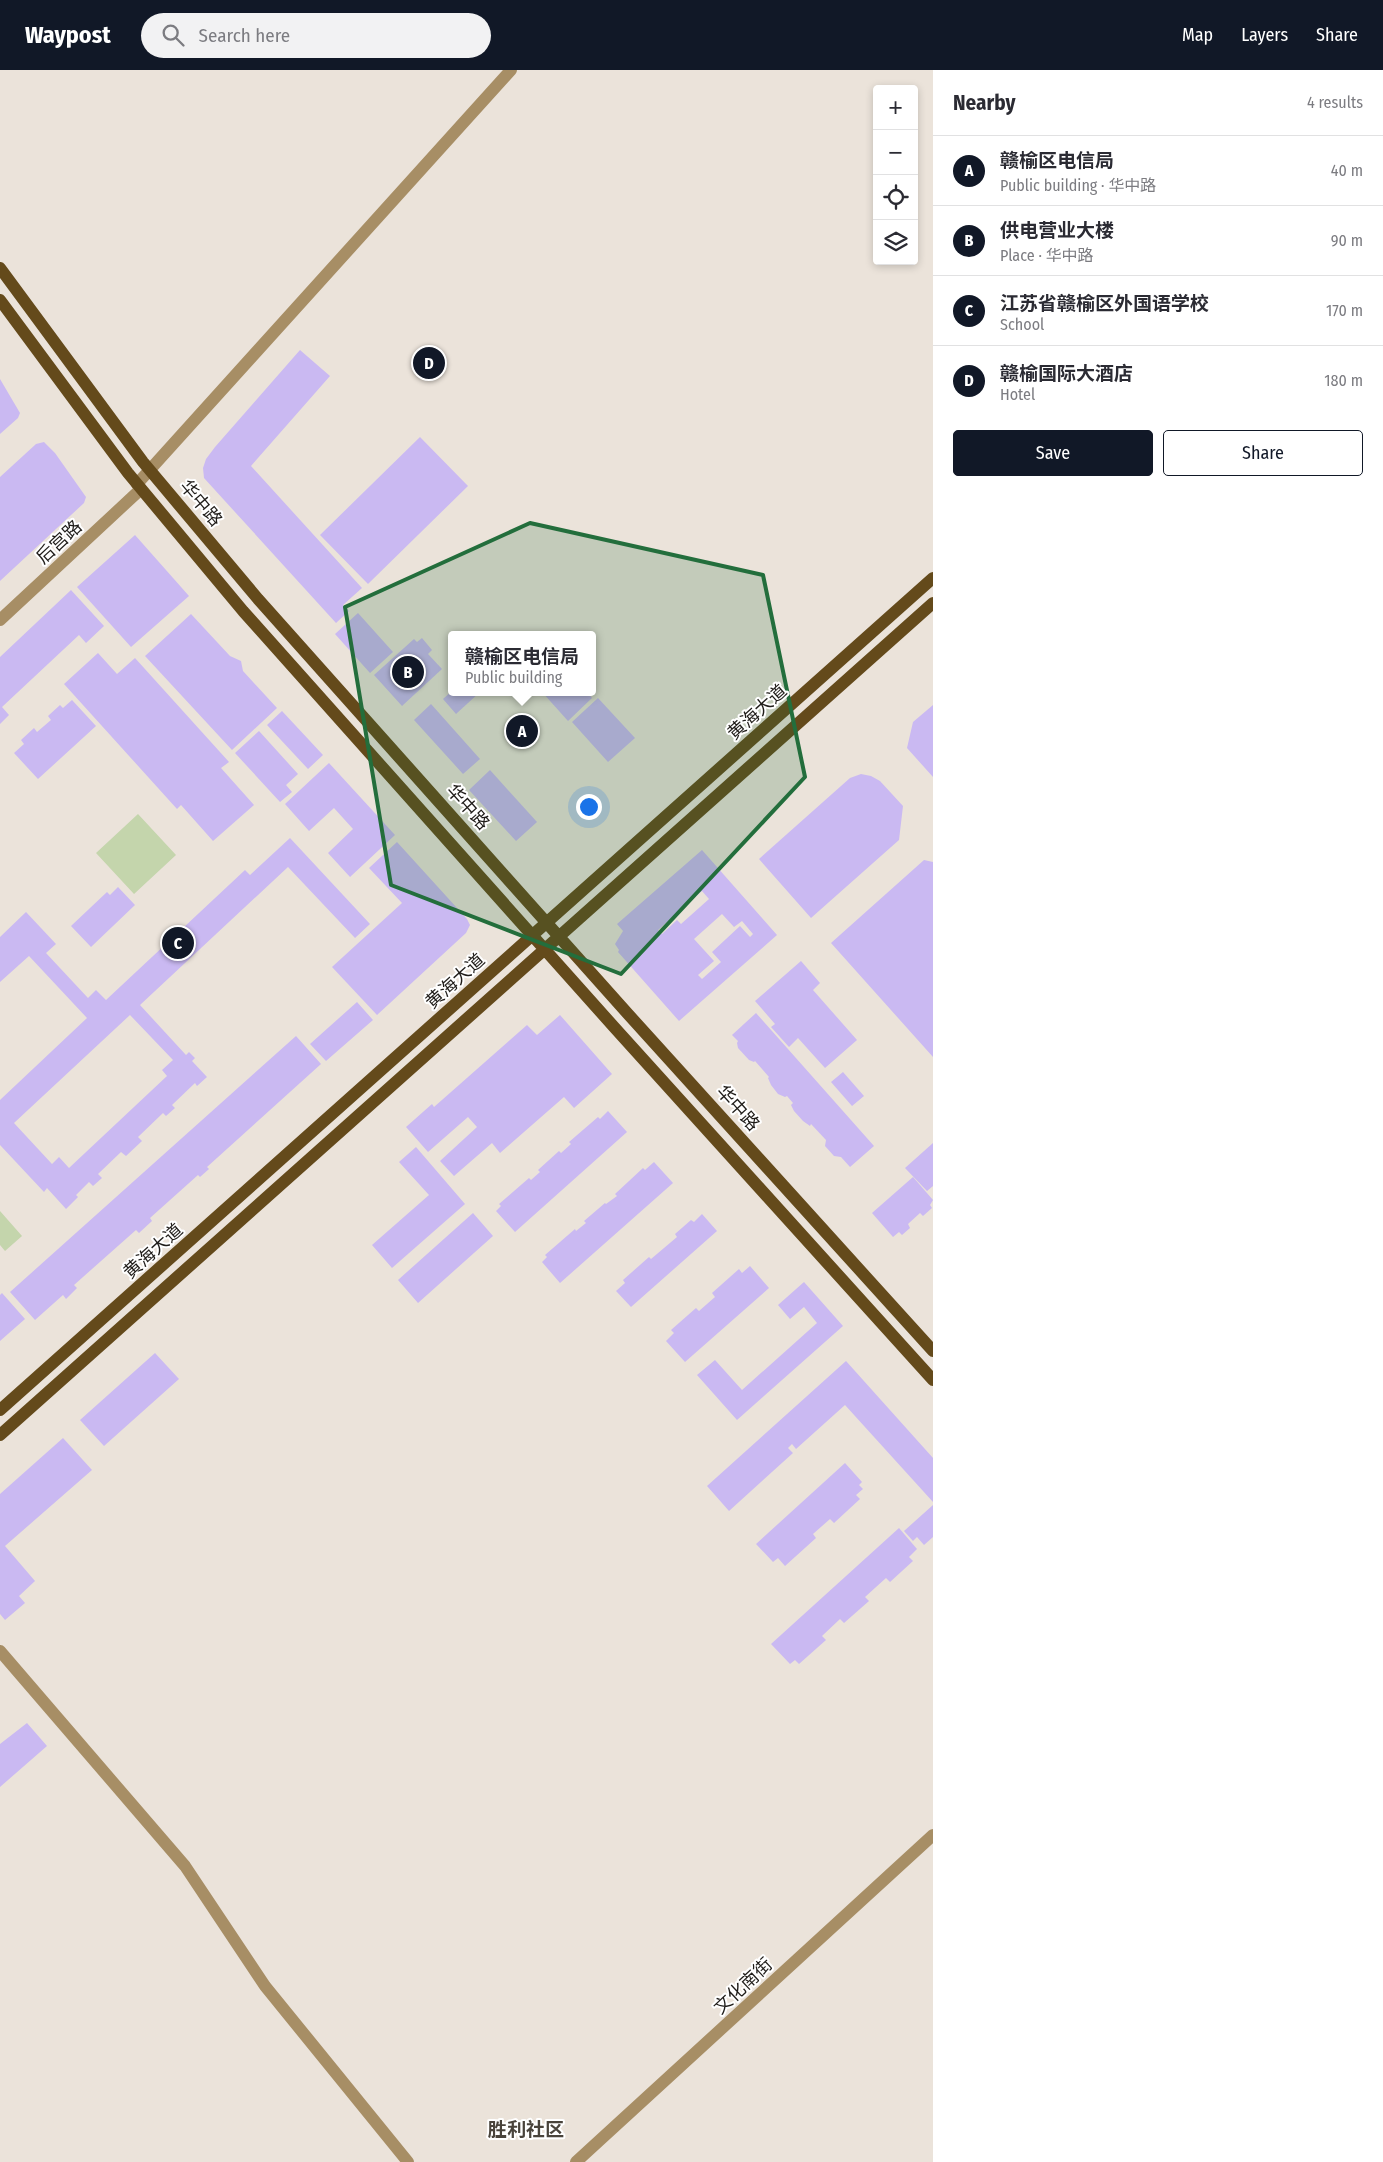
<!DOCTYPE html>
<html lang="en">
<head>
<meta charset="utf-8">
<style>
	:root { --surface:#fff; --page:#f2f2f3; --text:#2b2b33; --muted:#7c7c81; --line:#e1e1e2; --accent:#111827 }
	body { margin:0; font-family:"Fira Sans Condensed","Noto Sans SC",sans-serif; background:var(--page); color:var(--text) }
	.controls { position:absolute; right:15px; top:15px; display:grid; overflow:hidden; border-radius:5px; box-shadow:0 2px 8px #0003 }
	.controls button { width:45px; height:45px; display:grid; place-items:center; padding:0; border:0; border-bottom:1px solid var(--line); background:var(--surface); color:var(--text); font:25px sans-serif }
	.you { position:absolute; left:588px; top:736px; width:18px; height:18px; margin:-12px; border:4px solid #fff; border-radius:50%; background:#1a73e8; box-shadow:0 0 0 8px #1a73e833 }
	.badge { display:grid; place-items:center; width:32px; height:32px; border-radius:50%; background:var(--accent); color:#fff; font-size:16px; font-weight:700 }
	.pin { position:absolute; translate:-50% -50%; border:2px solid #fff; box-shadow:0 1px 5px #0006 }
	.popup { position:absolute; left:448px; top:561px; width:148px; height:65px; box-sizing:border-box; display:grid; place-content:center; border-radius:5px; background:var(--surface); filter:drop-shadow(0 1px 4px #0005); font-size:16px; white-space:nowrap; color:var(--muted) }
	.popup b { font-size:19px; color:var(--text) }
	.popup::after { content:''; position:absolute; left:50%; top:100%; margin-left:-10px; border:10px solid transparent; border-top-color:var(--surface) }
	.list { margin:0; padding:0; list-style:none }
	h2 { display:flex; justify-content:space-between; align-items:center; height:65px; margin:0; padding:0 20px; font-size:21px }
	h2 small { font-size:16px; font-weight:400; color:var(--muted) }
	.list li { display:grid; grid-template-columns:32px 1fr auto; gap:15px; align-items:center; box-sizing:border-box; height:70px; padding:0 20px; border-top:1px solid var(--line) }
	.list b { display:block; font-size:19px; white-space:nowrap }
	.list p { margin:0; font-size:16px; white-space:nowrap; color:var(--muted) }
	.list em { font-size:16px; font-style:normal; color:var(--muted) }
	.actions { display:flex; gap:10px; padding:15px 20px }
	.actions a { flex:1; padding:11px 0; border:1px solid var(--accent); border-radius:5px; text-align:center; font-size:18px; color:var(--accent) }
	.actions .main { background:var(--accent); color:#fff }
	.icon { flex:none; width:28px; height:28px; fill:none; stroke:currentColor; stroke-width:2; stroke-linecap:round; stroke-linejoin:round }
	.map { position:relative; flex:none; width:933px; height:2092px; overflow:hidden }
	header { display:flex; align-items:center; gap:30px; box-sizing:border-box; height:70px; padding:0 25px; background:var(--accent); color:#fff }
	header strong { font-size:24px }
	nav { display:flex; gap:28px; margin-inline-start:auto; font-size:18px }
	.search { width:350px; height:45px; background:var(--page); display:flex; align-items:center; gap:12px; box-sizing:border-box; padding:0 18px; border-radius:28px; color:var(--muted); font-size:19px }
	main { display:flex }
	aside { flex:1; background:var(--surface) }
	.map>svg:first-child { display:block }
	.green { fill:#c4d5ac }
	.building { fill:#cab9f2; fill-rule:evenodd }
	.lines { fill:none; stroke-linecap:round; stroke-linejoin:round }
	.minor { stroke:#a78e65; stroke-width:12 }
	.major { stroke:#644a1b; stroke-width:12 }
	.marked { fill:#236e3c; fill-opacity:0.2; stroke:#236e3c; stroke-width:4; stroke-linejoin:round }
	.labels { text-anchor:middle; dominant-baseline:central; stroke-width:4; stroke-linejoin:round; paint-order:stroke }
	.street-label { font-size:18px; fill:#1f1c19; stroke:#fff }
	.neighbourhood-label { font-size:19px; font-weight:bold; fill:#49433b; stroke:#fff }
</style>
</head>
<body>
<header>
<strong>Waypost</strong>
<div class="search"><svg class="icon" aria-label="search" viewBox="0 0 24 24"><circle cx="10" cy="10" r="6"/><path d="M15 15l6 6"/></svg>Search here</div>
<nav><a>Map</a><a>Layers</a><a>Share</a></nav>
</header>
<main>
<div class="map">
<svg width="933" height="2092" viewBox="0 0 933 2092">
	<rect width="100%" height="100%" fill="#ebe3da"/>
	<!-- green -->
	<path class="green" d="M 138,744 L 176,785 L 134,824 L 96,783 Z
		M 0,1141 L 22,1166 L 5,1181 L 0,1175 Z"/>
	<!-- building -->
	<path class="building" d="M 300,280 L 330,306 L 251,396 L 362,518 L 343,535 L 349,541 L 336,553 L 204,408 L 203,398 L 206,389 L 215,377 Z
		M 0,309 L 20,343 L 18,348 L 0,364 Z
		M 420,367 L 468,416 L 368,514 L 320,465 Z
		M 44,372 L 55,383 L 86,427 L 84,433 L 0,511 L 0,407 L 36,374 Z
		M 135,465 L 189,526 L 131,577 L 77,517 Z
		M 71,520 L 104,556 L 86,573 L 79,565 L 2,637 L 9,645 L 0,654 L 0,587 Z
		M 358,543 L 393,582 L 370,603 L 335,564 Z
		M 191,544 L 230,586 L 241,591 L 243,601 L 277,638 L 232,680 L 145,586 Z
		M 422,568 L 432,580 L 428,584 L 442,599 L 402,636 L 374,605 L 414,569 L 417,572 Z
		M 98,583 L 117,604 L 135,588 L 229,692 L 221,698 L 254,735 L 213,771 L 181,735 L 177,739 L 64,614 Z
		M 452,621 L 452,622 L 480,622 L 456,644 L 443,629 Z
		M 542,622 L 587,622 L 592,628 L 568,651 Z
		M 598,628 L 635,668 L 608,692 L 572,652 Z
		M 72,630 L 96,656 L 38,709 L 14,683 L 24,674 L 21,670 L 34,658 L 37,662 L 51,650 L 48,646 L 60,635 L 63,638 Z
		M 431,634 L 480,689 L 463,704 L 414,650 Z
		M 933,635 L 933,707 L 907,678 L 913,652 Z
		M 282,641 L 323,685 L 308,699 L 267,655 Z
		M 259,661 L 298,704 L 286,715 L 292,722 L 280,732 L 235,683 Z
		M 329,693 L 395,765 L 350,807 L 328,783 L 353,759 L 334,738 L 309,761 L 285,734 Z
		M 490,700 L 537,752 L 516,771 L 469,720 Z
		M 861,704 L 871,706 L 880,711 L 903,736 L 899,770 L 811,848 L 759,789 L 850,708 Z
		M 290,768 L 370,854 L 355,868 L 288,797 L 140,935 L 186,985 L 189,982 L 195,988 L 192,991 L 207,1007 L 197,1016 L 195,1013 L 172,1035 L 175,1038 L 166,1046 L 163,1043 L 138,1067 L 142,1071 L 126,1086 L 121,1082 L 98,1104 L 102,1108 L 93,1116 L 89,1112 L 76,1125 L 78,1127 L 66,1139 L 47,1118 L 44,1122 L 0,1075 L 0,1030 L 87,948 L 29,886 L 0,912 L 0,867 L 26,842 L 56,874 L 46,883 L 88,928 L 96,920 L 106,930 L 245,800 L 250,805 ZM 130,945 L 173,990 L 162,1000 L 167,1006 L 69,1098 L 59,1087 L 52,1094 L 14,1053 Z
		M 397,772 L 467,849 L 470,855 L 466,863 L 377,945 L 332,897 L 402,833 L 369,798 Z
		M 702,780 L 777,865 L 679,951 L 618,882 L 619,880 L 615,874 L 623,861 L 617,854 ZM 702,821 L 709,829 L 681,854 L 677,850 L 662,864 L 658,860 ZM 722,844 L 734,857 L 742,851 L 753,864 L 750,867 L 740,856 L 712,882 L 721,892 L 702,909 L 698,905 L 714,891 L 694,869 Z
		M 924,790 L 933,792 L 933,987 L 831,873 Z
		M 118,817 L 135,835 L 91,877 L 71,856 L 107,822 L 110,825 Z
		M 801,891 L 820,913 L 813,920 L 857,970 L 825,998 L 798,968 L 789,977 L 771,957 L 775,954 L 755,931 Z
		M 357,932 L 373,950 L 326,991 L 310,974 Z
		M 756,943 L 874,1076 L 850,1097 L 841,1087 L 834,1086 L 825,1076 L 826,1070 L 811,1054 L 810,1056 L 803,1051 L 794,1041 L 791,1035 L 793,1033 L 787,1026 L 785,1027 L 778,1024 L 771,1015 L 768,1008 L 769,1007 L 755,991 L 754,992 L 749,990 L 738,978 L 737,973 L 738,971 L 732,965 Z
		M 560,945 L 612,1004 L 574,1038 L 564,1027 L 500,1083 L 492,1073 L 454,1106 L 440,1091 L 477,1057 L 468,1047 L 428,1082 L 406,1057 L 432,1034 L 434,1037 L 527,955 L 537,965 Z
		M 296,966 L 321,994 L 207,1097 L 209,1099 L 200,1107 L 198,1105 L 150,1148 L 152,1151 L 139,1163 L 136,1160 L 74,1215 L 77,1218 L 66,1229 L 63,1225 L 35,1250 L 10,1222 Z
		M 843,1002 L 864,1026 L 852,1036 L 831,1012 Z
		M 608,1041 L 627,1062 L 515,1162 L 496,1141 L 501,1136 L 499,1134 L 529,1108 L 531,1110 L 540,1102 L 538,1100 L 559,1081 L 561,1083 L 571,1074 L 569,1072 L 598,1047 L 600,1049 Z
		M 933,1073 L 933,1116 L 927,1121 L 905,1098 Z
		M 416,1077 L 465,1134 L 392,1198 L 372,1175 L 429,1125 L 399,1092 Z
		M 654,1092 L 673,1113 L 560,1213 L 542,1192 L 547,1187 L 545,1185 L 575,1159 L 576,1161 L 586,1153 L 584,1151 L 605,1133 L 606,1134 L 617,1126 L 615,1124 L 643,1098 L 645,1100 Z
		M 913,1107 L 933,1130 L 930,1135 L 932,1138 L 923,1146 L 920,1143 L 908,1154 L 910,1158 L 902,1165 L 899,1162 L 893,1167 L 872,1143 Z
		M 473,1143 L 493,1166 L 418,1233 L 398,1210 Z
		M 702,1144 L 717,1161 L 631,1237 L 616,1221 L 625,1213 L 623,1210 L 649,1187 L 651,1189 L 677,1167 L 675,1164 L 691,1150 L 694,1152 Z
		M 750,1196 L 769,1218 L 685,1292 L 666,1271 L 674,1263 L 671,1260 L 696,1238 L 699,1241 L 715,1227 L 712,1223 L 739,1199 L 742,1203 Z
		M 804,1212 L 843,1256 L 737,1350 L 697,1305 L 715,1290 L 742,1320 L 817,1253 L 804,1237 L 790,1249 L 778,1235 Z
		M 2,1223 L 25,1249 L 0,1271 L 0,1225 Z
		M 155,1283 L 179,1309 L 104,1376 L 80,1350 Z
		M 846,1291 L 933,1388 L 933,1432 L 845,1335 L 796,1379 L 792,1374 L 788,1378 L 793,1383 L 729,1441 L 707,1416 Z
		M 63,1368 L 92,1400 L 5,1476 L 35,1511 L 19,1526 L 25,1533 L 5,1550 L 0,1544 L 0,1424 Z
		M 845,1393 L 862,1412 L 859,1415 L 863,1419 L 856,1425 L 860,1429 L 834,1453 L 830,1449 L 813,1464 L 816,1468 L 785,1496 L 778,1488 L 773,1492 L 756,1474 Z
		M 933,1435 L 933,1467 L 924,1475 L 917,1467 L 913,1471 L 904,1461 Z
		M 899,1458 L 917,1479 L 909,1487 L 913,1491 L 890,1512 L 886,1508 L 865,1527 L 869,1531 L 844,1553 L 840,1549 L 822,1566 L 826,1570 L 799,1594 L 795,1590 L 790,1594 L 771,1574 Z
		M 27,1653 L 47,1676 L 0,1717 L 0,1674 Z"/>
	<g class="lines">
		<!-- minor -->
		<path class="minor" d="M 137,414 L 511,0
			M 0,550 L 141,419
			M 0,1581 L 185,1796 L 265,1916 L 408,2092
			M 576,2092 L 933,1765"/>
		<!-- major -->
		<path class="major" d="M 0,198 L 143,392 L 258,529 L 628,944 L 933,1281
			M 0,230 L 128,403 L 243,541 L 614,957 L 933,1310
			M 0,1340 L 933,508
			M 0,1365 L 933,533"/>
	</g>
	<!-- marked area -->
	<path class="marked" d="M 530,453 L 763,505 L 805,707 L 621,904 L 391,815 L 345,537 Z"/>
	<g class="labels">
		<!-- street labels -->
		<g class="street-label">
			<text transform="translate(201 433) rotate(50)">华中路</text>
			<text transform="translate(59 472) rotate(-43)">后宫路</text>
			<text transform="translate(757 642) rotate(-42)">黄海大道</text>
			<text transform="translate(468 737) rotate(48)">华中路</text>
			<text transform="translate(455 911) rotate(-42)">黄海大道</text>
			<text transform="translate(738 1038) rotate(48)">华中路</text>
			<text transform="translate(153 1181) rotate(-42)">黄海大道</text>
			<text transform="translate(743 1916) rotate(-43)">文化南街</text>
		</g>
		<!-- neighbourhood labels -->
		<g class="neighbourhood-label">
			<text x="526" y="2059">胜利社区</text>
		</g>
	</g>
</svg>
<div class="controls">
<button>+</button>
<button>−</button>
<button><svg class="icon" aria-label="locate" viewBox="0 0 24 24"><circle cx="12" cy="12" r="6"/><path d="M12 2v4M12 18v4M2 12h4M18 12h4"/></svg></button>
<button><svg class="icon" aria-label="layers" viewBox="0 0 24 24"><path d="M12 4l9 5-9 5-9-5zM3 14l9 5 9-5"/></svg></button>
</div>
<div class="you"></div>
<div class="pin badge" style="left:522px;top:661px">A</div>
<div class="popup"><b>赣榆区电信局</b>Public building</div>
<div class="pin badge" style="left:408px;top:602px">B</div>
<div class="pin badge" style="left:178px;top:873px">C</div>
<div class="pin badge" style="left:429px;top:293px">D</div>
</div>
<aside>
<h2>Nearby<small>4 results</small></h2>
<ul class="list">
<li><span class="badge">A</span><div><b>赣榆区电信局</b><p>Public building · 华中路</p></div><em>40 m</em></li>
<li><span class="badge">B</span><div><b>供电营业大楼</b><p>Place · 华中路</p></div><em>90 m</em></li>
<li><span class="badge">C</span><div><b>江苏省赣榆区外国语学校</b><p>School</p></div><em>170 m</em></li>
<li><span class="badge">D</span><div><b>赣榆国际大酒店</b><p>Hotel</p></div><em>180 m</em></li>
</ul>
<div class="actions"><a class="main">Save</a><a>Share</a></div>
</aside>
</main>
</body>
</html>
